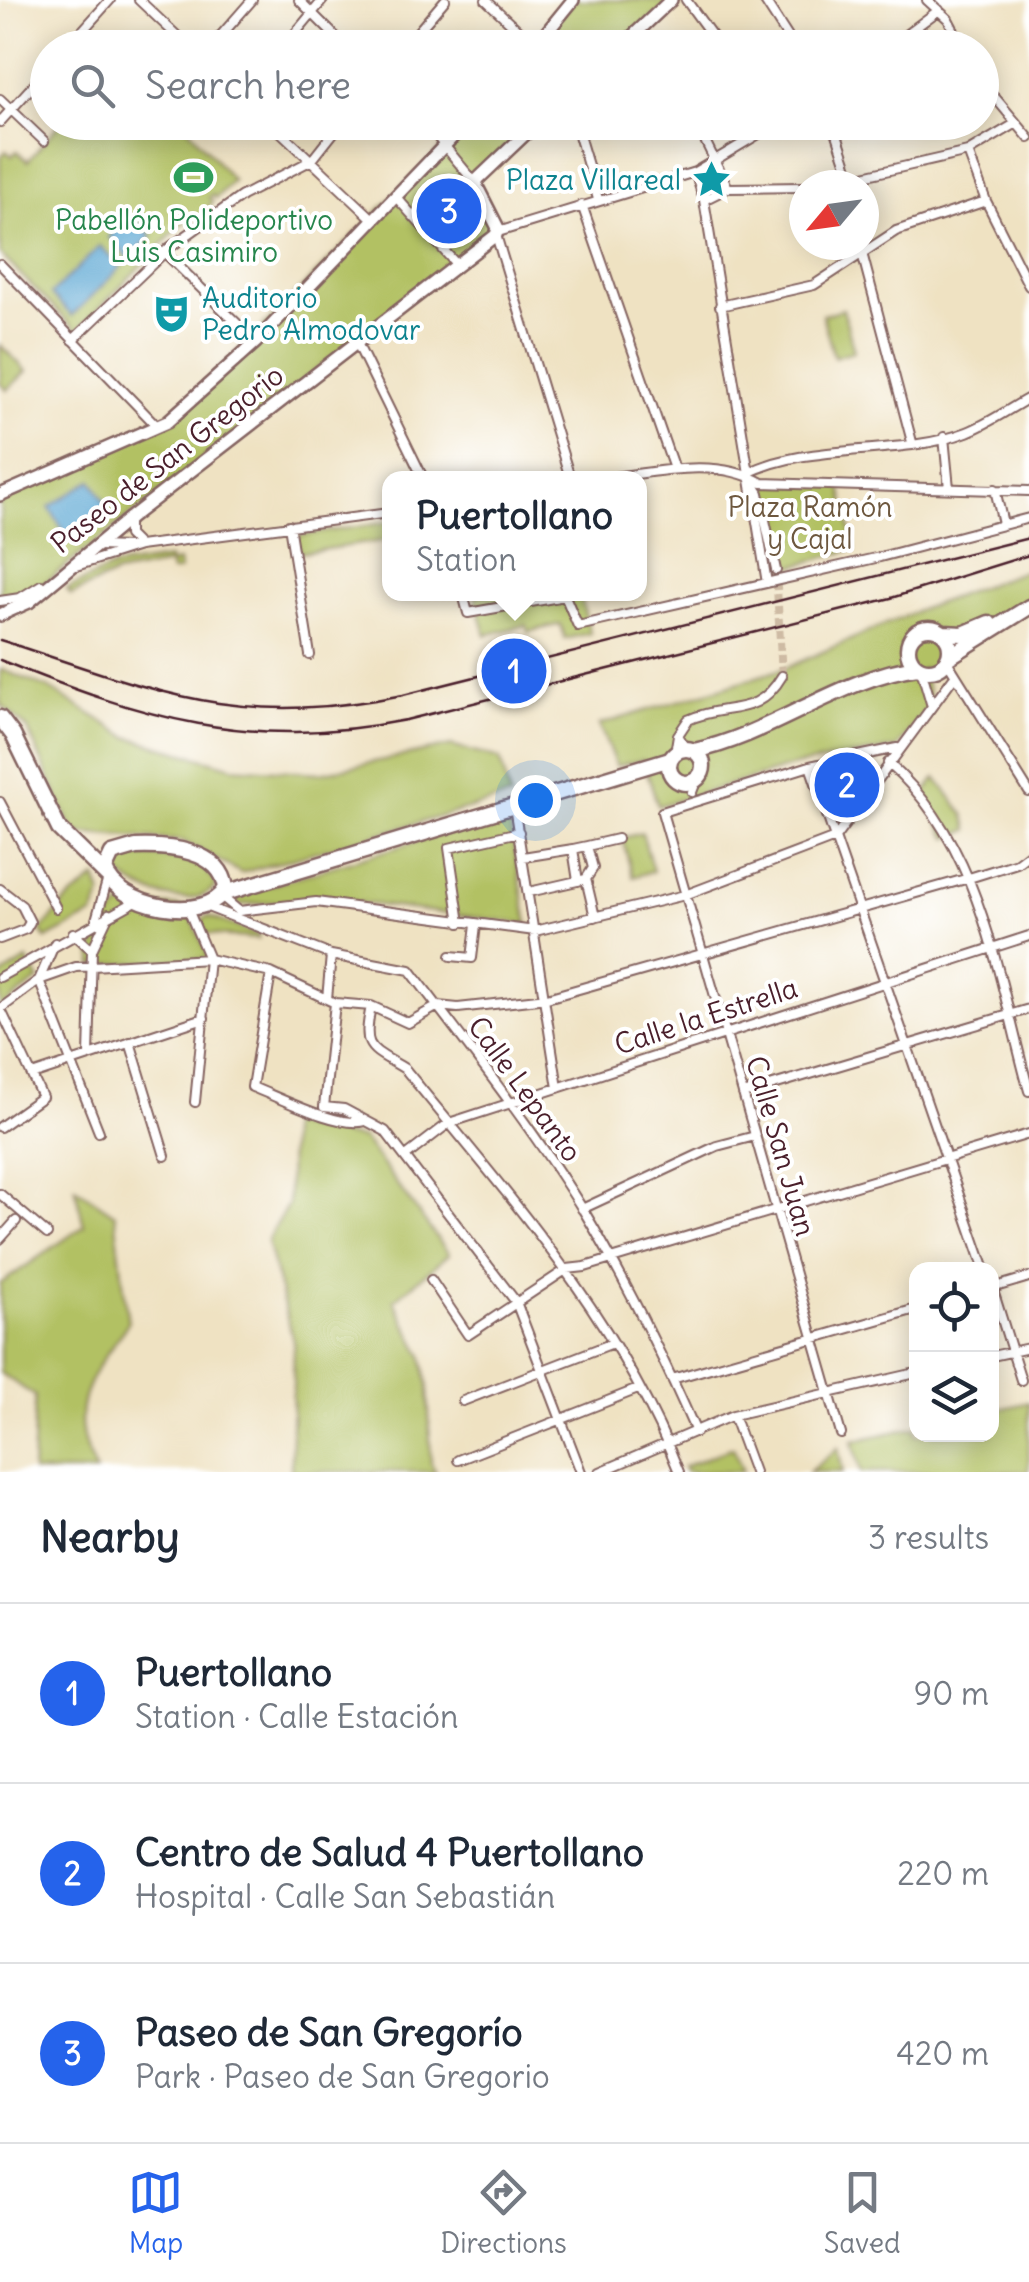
<!DOCTYPE html>
<html lang="en">
<head>
<meta charset="utf-8">
<style>
	:root { --surface:#fff; --page:#f2f2f3; --text:#1f2937; --muted:#747a83; --line:#e0e1e3; --accent:#2563eb }
	body { margin:0; font-family:Delius,sans-serif; background:var(--page); color:var(--text) }
	.controls { position:absolute; right:30px; bottom:30px; display:grid; overflow:hidden; border-radius:20px; box-shadow:0 5px 25px #0003 }
	.controls button { width:90px; height:90px; display:grid; place-items:center; padding:0; border:0; border-bottom:2px solid var(--line); background:var(--surface); color:var(--text); font:50px sans-serif }
	.compass { position:absolute; left:789px; top:170px; width:90px; height:90px; border-radius:50%; background:var(--surface); box-shadow:0 5px 25px #0003; rotate:241deg }
	.you { position:absolute; left:535px; top:800px; width:35px; height:35px; margin:-25px; border:8px solid #fff; border-radius:50%; background:#1a73e8; box-shadow:0 0 0 15px #1a73e833 }
	.badge { display:grid; place-items:center; width:65px; height:65px; border-radius:50%; background:var(--accent); color:#fff; font-size:32px; font-weight:700 }
	.pin { position:absolute; translate:-50% -50%; border:5px solid #fff; box-shadow:0 2px 10px #0006 }
	.popup { position:absolute; left:382px; top:471px; width:265px; height:130px; box-sizing:border-box; display:grid; place-content:center; border-radius:20px; background:var(--surface); filter:drop-shadow(0 2px 8px #0005); font-size:32px; white-space:nowrap; color:var(--muted) }
	.popup b { font-size:38px; color:var(--text) }
	.popup::after { content:''; position:absolute; left:50%; top:100%; margin-left:-20px; border:20px solid transparent; border-top-color:var(--surface) }
	.list { margin:0; padding:0; list-style:none }
	h2 { display:flex; justify-content:space-between; align-items:center; height:130px; margin:0; padding:0 40px; font-size:42px }
	h2 small { font-size:32px; font-weight:400; color:var(--muted) }
	.list li { display:grid; grid-template-columns:65px 1fr auto; gap:30px; align-items:center; box-sizing:border-box; height:180px; padding:0 40px; border-top:2px solid var(--line) }
	.list b { display:block; font-size:38px; white-space:nowrap }
	.list p { margin:0; font-size:32px; white-space:nowrap; color:var(--muted) }
	.list em { font-size:32px; font-style:normal; color:var(--muted) }
	.icon { flex:none; width:55px; height:55px; fill:none; stroke:currentColor; stroke-width:2; stroke-linecap:round; stroke-linejoin:round }
	.map { position:relative; flex:none; width:1029px; height:1472px; overflow:hidden }
	.search { position:absolute; background:var(--surface); box-shadow:0 5px 25px #0003; left:30px; right:30px; top:30px; height:110px; display:flex; align-items:center; gap:25px; box-sizing:border-box; padding:0 35px; border-radius:55px; color:var(--muted); font-size:38px }
	.sheet { height:670px; background:var(--surface) }
	nav { display:flex; justify-content:space-around; align-items:center; box-sizing:border-box; height:140px; border-top:2px solid var(--line); background:var(--surface); font-size:28px; color:var(--muted) }
	nav a { display:grid; justify-items:center; gap:5px }
	nav .on { color:var(--accent) }
	.map>svg:first-child { display:block }
	.green { fill:#b2c164; stroke:#7e7048; stroke-width:2.5 }
	.water { fill:#59a5d2; stroke:#52627e; stroke-width:2.5 }
	.lines { fill:none; stroke-linecap:round; stroke-linejoin:round }
	.street-tunnel { stroke:#cebba4; stroke-width:8; stroke-dasharray:8 4; stroke-linecap:butt }
	.street-casing { stroke:#846360; stroke-width:12 }
	.secondary-casing { stroke:#846360; stroke-width:16 }
	.highway-casing { stroke:#846360; stroke-width:19 }
	.street { stroke:#fff; stroke-width:8 }
	.secondary { stroke:#fff; stroke-width:11 }
	.highway { stroke:#fff; stroke-width:14 }
	.rail { stroke:#4a1f2b; stroke-width:2.5 }
	.labels { text-anchor:middle; dominant-baseline:central; stroke-width:8; stroke-linejoin:round; paint-order:stroke }
	.culture-label { font-size:28px; fill:#0d838f; stroke:#fff; text-anchor:end }
	.leisure-label { font-size:28px; fill:#27864d; stroke:#fff }
	.street-label { font-size:28px; fill:#4a1f2b; stroke:#fff }
	.park-label { font-size:28px; fill:#6e583f; stroke:#fff }
</style>
</head>
<body>
<div class="map">
<svg width="1029" height="1472" viewBox="0 0 1029 1472">
	<rect width="100%" height="100%" fill="#fff"/>
	<filter id="ink" filterUnits="userSpaceOnUse"><feTurbulence type="fractalNoise" baseFrequency=".01" numOctaves="2"/><feDisplacementMap in="SourceGraphic" scale="20" xChannelSelector="R" yChannelSelector="G"/><feConvolveMatrix kernelMatrix="1 2 1 2 8 2 1 2 1" color-interpolation-filters="sRGB"/></filter>
	<filter id="wash" filterUnits="userSpaceOnUse"><feTurbulence type="fractalNoise" baseFrequency=".0048" numOctaves="4" result="noise"/><feDisplacementMap in="SourceGraphic" scale="40" xChannelSelector="R" yChannelSelector="G"/><feGaussianBlur stdDeviation="2.25" result="paint"/><feColorMatrix in="noise" values="0 0 0 0 0 0 0 0 0 0 0 0 0 0 0 0 0 1.4 0 .05"/><feComposite in="paint" operator="in"/></filter>
	<g filter="url(#wash)">
		<rect width="100%" height="100%" fill="#efe2c2"/>
		<!-- green -->
		<path class="green" d="M 573,0 L 673,0 L 620,47 L 534,48 Z
			M 60,123 L 184,123 L 233,181 L 216,198 L 212,195 L 209,198 L 213,202 L 196,220 L 191,215 L 77,331 L 0,254 L 0,158 L 6,151 L 12,156 L 17,151 L 28,161 Z
			M 467,123 L 538,123 L 474,177 L 498,228 L 34,591 L 0,601 L 0,495 L 167,422 Z
			M 843,309 L 854,351 L 834,357 L 822,315 Z
			M 0,345 L 27,371 L 7,390 L 0,384 Z
			M 762,483 L 841,486 L 855,549 L 783,569 Z
			M 389,522 L 389,540 L 300,553 L 297,536 Z
			M 169,559 L 170,564 L 178,562 L 180,570 L 171,572 L 169,564 L 116,574 L 71,595 L 67,589 L 114,567 Z
			M 1029,569 L 1029,607 L 963,634 L 944,634 L 949,657 L 935,669 L 922,669 L 931,703 L 897,748 L 794,766 L 658,806 L 643,760 L 616,766 L 599,725 L 786,668 L 916,611 Z
			M 485,594 L 580,594 L 590,633 L 565,639 L 561,624 L 528,632 L 526,625 L 486,635 L 475,596 Z
			M 0,669 L 48,688 L 128,737 L 233,767 L 320,773 L 451,746 L 500,759 L 510,797 L 241,873 L 183,841 L 74,833 L 27,728 L 0,704 Z
			M 936,778 L 964,814 L 969,830 L 948,838 L 923,796 Z
			M 508,814 L 528,924 L 323,898 L 240,905 L 231,901 L 237,895 Z
			M 642,833 L 653,871 L 633,877 L 622,838 Z
			M 137,856 C 162,856 207,857 216,886 C 194,912 136,893 117,871 L 121,861 Z
			M 96,878 L 102,895 L 93,915 L 46,939 L 41,931 L 65,903 Z
			M 127,903 L 187,907 L 209,959 L 93,965 C 92,939 106,916 127,903 Z
			M 208,916 L 258,935 L 258,939 L 207,934 L 200,921 Z
			M 27,960 L 39,980 L 0,1009 L 0,977 Z
			M 289,1124 L 363,1139 L 449,1254 L 394,1300 L 422,1355 L 428,1387 L 431,1463 L 436,1472 L 291,1472 L 294,1344 L 267,1241 L 288,1204 Z
			M 75,1187 L 115,1214 L 128,1323 C 91,1376 62,1408 96,1472 L 32,1472 L 35,1396 L 0,1373 L 0,1284 L 84,1226 Z
			M 1029,1402 L 1029,1472 L 861,1472 L 853,1441 L 916,1427 L 916,1434 L 992,1434 L 992,1411 Z
			M 733,1447 L 743,1472 L 685,1472 L 683,1467 Z
			M 838,1448 L 843,1472 L 809,1472 Z"/>
		<!-- water -->
		<path class="water" d="M 131,215 L 152,236 L 129,259 L 109,237 Z
			M 100,246 L 121,267 L 72,316 L 51,294 Z
			M 92,480 L 108,508 L 66,535 L 49,507 Z"/>
	</g>
	<g filter="url(#ink)">
		<g class="lines">
			<!-- street-tunnel -->
			<path class="street-tunnel" d="M 776,570 L 782,676"/>
			<defs>
				<path id="street" d="M 139,0 L 190,48
					M 299,0 L 347,48
					M 486,0 L 535,46
					M 686,0 L 721,48
					M 764,0 L 795,48
					M 927,0 L 948,19 L 963,48
					M 638,30 L 650,48
					M 67,48 L 110,0
					M 210,48 L 252,0
					M 283,48 L 323,0
					M 404,48 L 445,0
					M 888,48 L 939,10
					M 982,82 L 1029,138
					M 0,99 L 44,141
					M 0,122 L 48,69
					M 270,122 L 374,220
					M 425,122 L 476,184
					M 575,122 L 598,199
					M 696,122 L 728,188 L 704,200
					M 833,122 L 852,180
					M 968,152 L 986,201 L 1029,286
					M 695,172 L 704,200 L 767,583
					M 824,185 L 968,152 L 1015,124
					M 728,188 L 804,187
					M 396,197 L 457,265
					M 582,205 L 674,469
					M 498,232 L 695,172 L 779,122
					M 496,235 L 570,478
					M 164,252 L 256,342
					M 862,253 L 912,442
					M 0,264 L 157,426
					M 720,306 L 814,285 L 896,231 L 986,201
					M 73,340 L 169,248 L 242,196 L 312,160 L 342,122
					M 357,343 L 423,478
					M 944,437 L 949,488
					M 746,474 C 810,441 899,458 967,432 C 988,424 1009,409 1029,398
					M 607,478 C 656,472 717,457 762,483 L 1029,491
					M 749,478 L 759,493 L 776,570
					M 995,489 L 1003,524
					M 128,520 L 128,535 L 139,546
					M 289,525 L 310,655
					M 97,546 L 128,547
					M 76,566 L 139,546 L 389,513
					M 463,594 L 468,613 L 565,596 L 578,626 L 880,557 L 1029,518
					M 0,601 L 20,598 L 41,585
					M 947,661 L 1029,792
					M 921,669 L 931,703
					M 678,735 L 686,749
					M 675,753 L 678,735 L 688,720 C 727,702 757,719 782,676
					M 888,763 C 981,842 998,979 1029,1091
					M 810,766 L 985,1270
					M 692,792 L 697,779
					M 0,802 L 56,908
					M 514,806 L 558,1088
					M 835,838 L 953,678
					M 587,846 L 617,839
					M 523,857 L 573,849
					M 586,879 L 595,917
					M 0,889 L 22,906 L 30,922 L 26,929 L 0,939
					M 529,892 L 586,879 L 593,868 L 587,846 L 573,849 L 578,881
					M 221,896 L 239,911 L 316,902 L 535,931 L 685,895 L 835,838
					M 205,906 L 331,955 L 410,970 C 470,1049 533,1128 585,1213 C 627,1283 663,1357 696,1432
					M 187,907 L 209,959 L 195,1102
					M 96,920 L 108,878
					M 460,923 L 449,848 L 519,832
					M 73,933 L 92,950
					M 451,956 L 472,958 L 476,925
					M 271,973 L 252,1087 C 278,1097 340,1129 365,1121
					M 0,977 L 138,900
					M 39,980 L 99,1132
					M 39,980 L 55,943
					M 327,999 L 331,955
					M 335,1003 L 324,1107 L 344,1109 L 385,1131 L 516,1302 L 581,1472
					M 371,1006 C 362,1050 369,1047 405,1069 C 508,1195 619,1319 679,1472
					M 0,1009 L 39,980 L 76,967 L 209,959 L 271,973 L 335,1003 L 371,1006 L 408,1023 L 438,1006 L 458,1008 L 547,998 L 969,878 L 1017,863 L 1029,854
					M 130,1042 L 165,1156
					M 89,1056 L 92,950 L 109,914
					M 32,1075 L 204,1018
					M 743,1094 L 1029,1009
					M 0,1127 L 42,1097 L 0,1008
					M 406,1156 L 449,1123 L 1029,936
					M 0,1194 L 47,1234
					M 582,1209 L 717,1146 L 755,1136
					M 0,1239 L 16,1221
					M 431,1280 L 468,1335 L 567,1269 L 585,1267 L 1029,1134
					M 992,1287 L 1021,1380
					M 992,1288 L 1029,1277
					M 992,1356 L 1029,1348
					M 672,1379 L 916,1309
					M 463,1401 L 613,1343
					M 733,1415 L 754,1472
					M 841,1434 L 662,812 L 810,766 L 897,748
					M 458,1460 L 638,1389
					M 600,1472 L 733,1415 L 916,1373"/>
				<path id="secondary" d="M 534,48 L 573,0
					M 620,48 L 671,0
					M 0,495 L 167,422 L 256,342 L 467,122
					M 0,615 L 29,602 L 130,518 L 496,235 L 498,228 L 476,185 L 478,179 L 538,122"/>
				<path id="highway" d="M908 649a21 21 0 1 1 42 0a21 21 0 1 1-42 0Z
					M 944,633 L 963,634 L 989,623
					M 949,657 L 1029,607
					M 0,718 L 13,735 L 59,829 L 107,876
					M669 766a17 17 0 1 1 34 0a17 17 0 1 1-34 0Z
					M 694,751 C 769,736 843,676 918,667
					M 136,847 C 167,846 221,849 226,888 C 206,925 117,907 105,869 L 112,854 Z
					M 222,894 L 670,759"/>
			</defs>
			<!-- street casing -->
			<use href="#street" class="street-casing"/>
			<!-- secondary casing -->
			<use href="#secondary" class="secondary-casing"/>
			<!-- highway casing -->
			<use href="#highway" class="highway-casing"/>
			<!-- street -->
			<use href="#street" class="street"/>
			<!-- secondary -->
			<use href="#secondary" class="secondary"/>
			<!-- highway -->
			<use href="#highway" class="highway"/>
			<!-- rail -->
			<path class="rail" d="M 0,640 C 157,691 234,729 403,695 L 1029,538
				M 0,660 C 145,719 248,751 406,720 L 891,598 L 1029,555"/>
		</g>
	</g>
	<!-- icons -->
	<defs>
		<symbol id="stadium-bare" viewBox="-9 -9 18 18"><path d="M0-5a6.5 5 0 1 0 0 10a6.5 5 0 1 0 0-10ZM-3.5-1.8h7v3.6h-7Z" fill="#2e9e5b" stroke="#fff" stroke-width="2.5" paint-order="stroke"/></symbol>
		<symbol id="sight-bare" viewBox="-9 -9 18 18"><path d="M0-6L1.8-2.2L6-1.7L2.9 1.2L3.7 5.4L0 3.3L-3.7 5.4L-2.9 1.2L-6-1.7L-1.8-2.2Z" fill="#0f9aa8" stroke="#fff" stroke-width="2.5" paint-order="stroke"/></symbol>
		<symbol id="theatre-bare" viewBox="-9 -9 18 18"><path d="M-5-5.5Q0-4 5-5.5V0Q5 5 0 6Q-5 5-5 0ZM-3.3-2.5H-1v1.5H-3.3ZM1-2.5H3.3v1.5H1ZM-2.8 1Q0 5.5 2.8 1Z" fill="#0f9aa8" stroke="#fff" stroke-width="2.5" paint-order="stroke"/></symbol>
	</defs>
	<g fill-rule="evenodd">
		<use href="#stadium-bare" x="166" y="150" width="55" height="55"/>
		<use href="#sight-bare" x="684" y="152" width="55" height="55"/>
		<use href="#theatre-bare" x="144" y="286" width="55" height="55"/>
	</g>
	<g class="labels">
		<!-- culture labels -->
		<g class="culture-label">
			<text x="681" y="180">Plaza Villareal</text>
			<text x="202" y="298" text-anchor="start">Auditorio<tspan x="202" dy="32">Pedro Almodovar</tspan></text>
		</g>
		<!-- leisure labels -->
		<g class="leisure-label">
			<text x="194" y="220">Pabellón Polideportivo<tspan x="194" dy="32">Luis Casimiro</tspan></text>
		</g>
		<!-- street labels -->
		<g class="street-label">
			<text transform="translate(167 459) rotate(-38)">Paseo de San Gregorio</text>
			<text transform="translate(706 1016) rotate(-18)">Calle la Estrella</text>
			<text transform="translate(525 1089) rotate(54)">Calle Lepanto</text>
			<text transform="translate(781 1146) rotate(74)">Calle San Juan</text>
		</g>
		<!-- park labels -->
		<g class="park-label">
			<text x="810" y="507">Plaza Ramón<tspan x="810" dy="32">y Cajal</tspan></text>
		</g>
	</g>
</svg>
<div class="controls">
<button><svg class="icon" aria-label="locate" viewBox="0 0 24 24"><circle cx="12" cy="12" r="6"/><path d="M12 2v4M12 18v4M2 12h4M18 12h4"/></svg></button>
<button><svg class="icon" aria-label="layers" viewBox="0 0 24 24"><path d="M12 4l9 5-9 5-9-5zM3 14l9 5 9-5"/></svg></button>
</div>
<svg class="compass" viewBox="-18 -18 36 36"><path d="M0-13l5 13h-10z" fill="#e53935"/><path d="M0 13l5-13h-10z" fill="#747a83"/></svg>
<div class="you"></div>
<div class="pin badge" style="left:514px;top:671px">1</div>
<div class="popup"><b>Puertollano</b>Station</div>
<div class="pin badge" style="left:847px;top:785px">2</div>
<div class="pin badge" style="left:449px;top:211px">3</div>
<div class="search"><svg class="icon" aria-label="search" viewBox="0 0 24 24"><circle cx="10" cy="10" r="6"/><path d="M15 15l6 6"/></svg>Search here</div>
</div>
<section class="sheet">
<h2>Nearby<small>3 results</small></h2>
<ul class="list">
<li><span class="badge">1</span><div><b>Puertollano</b><p>Station · Calle Estación</p></div><em>90 m</em></li>
<li><span class="badge">2</span><div><b>Centro de Salud 4 Puertollano</b><p>Hospital · Calle San Sebastián</p></div><em>220 m</em></li>
<li><span class="badge">3</span><div><b>Paseo de San Gregorío</b><p>Park · Paseo de San Gregorio</p></div><em>420 m</em></li>
</ul>
</section>
<nav>
<a class="on"><svg class="icon" aria-label="map" viewBox="0 0 24 24"><path d="M3 6l6-2 6 2 6-2v14l-6 2-6-2-6 2zM9 4v14M15 6v14"/></svg>Map</a>
<a><svg class="icon" aria-label="directions" viewBox="0 0 24 24"><path d="M12 3l9 9-9 9-9-9zM9 14v-3h6M13 9l2 2-2 2"/></svg>Directions</a>
<a><svg class="icon" aria-label="saved" viewBox="0 0 24 24"><path d="M7 4h10v16l-5-4-5 4z"/></svg>Saved</a>
</nav>
</body>
</html>
